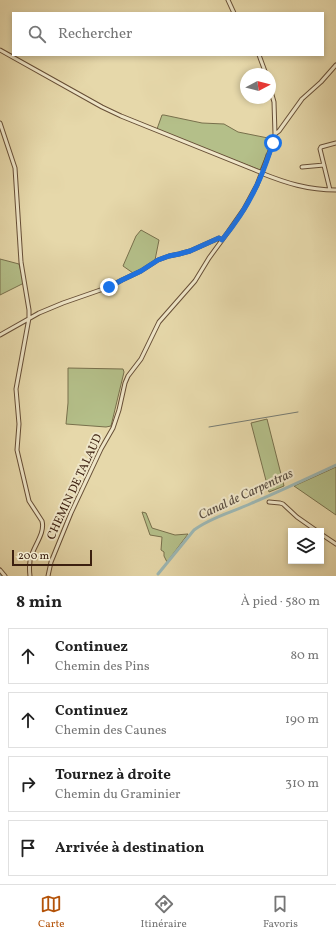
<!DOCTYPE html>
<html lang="fr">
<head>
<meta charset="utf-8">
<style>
	:root { --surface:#fff; --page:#f6f6f6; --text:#222; --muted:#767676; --line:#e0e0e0; --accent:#b45309 }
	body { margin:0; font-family:Vollkorn,serif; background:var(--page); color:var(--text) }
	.controls { position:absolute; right:12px; bottom:12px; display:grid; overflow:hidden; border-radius:0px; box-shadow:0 2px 6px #0003 }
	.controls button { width:36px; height:36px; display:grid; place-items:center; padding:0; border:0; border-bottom:1px solid var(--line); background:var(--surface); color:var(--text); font:20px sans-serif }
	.compass { position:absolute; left:240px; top:68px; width:36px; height:36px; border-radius:50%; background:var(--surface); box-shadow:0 2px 6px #0003; rotate:83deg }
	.scale { position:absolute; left:12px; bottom:10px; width:80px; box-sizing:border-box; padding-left:4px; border:2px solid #3c2010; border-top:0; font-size:11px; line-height:14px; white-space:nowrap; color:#3c2010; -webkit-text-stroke:3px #efe6c8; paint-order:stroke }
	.stop { position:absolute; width:12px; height:12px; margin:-9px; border:3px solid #1a73e8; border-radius:50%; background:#fff }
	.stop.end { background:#1a73e8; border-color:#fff; box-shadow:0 1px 4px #0008 }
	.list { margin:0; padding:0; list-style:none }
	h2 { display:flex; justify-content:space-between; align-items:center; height:52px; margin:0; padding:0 16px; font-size:17px }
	h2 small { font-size:13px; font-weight:400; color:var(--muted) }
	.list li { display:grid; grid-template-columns:26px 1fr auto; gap:12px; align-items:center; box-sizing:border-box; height:56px; margin:0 8px 8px; padding:0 8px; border:1px solid var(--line); border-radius:0px }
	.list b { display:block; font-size:15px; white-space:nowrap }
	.list p { margin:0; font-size:13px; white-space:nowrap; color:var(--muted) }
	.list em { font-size:13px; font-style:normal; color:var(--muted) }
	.icon { flex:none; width:22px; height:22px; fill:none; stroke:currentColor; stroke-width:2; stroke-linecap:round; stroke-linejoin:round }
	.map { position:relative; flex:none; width:336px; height:576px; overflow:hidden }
	.search { position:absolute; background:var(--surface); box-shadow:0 2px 6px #0003; left:12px; right:12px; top:12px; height:44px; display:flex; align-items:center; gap:10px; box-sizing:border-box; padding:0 14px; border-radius:0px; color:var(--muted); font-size:15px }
	.sheet { height:308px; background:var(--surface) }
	nav { display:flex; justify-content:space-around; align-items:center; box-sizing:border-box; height:56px; border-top:1px solid var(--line); background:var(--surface); font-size:11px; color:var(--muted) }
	nav a { display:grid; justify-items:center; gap:2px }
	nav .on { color:var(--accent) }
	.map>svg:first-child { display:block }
	.green { fill:#b4bf89; stroke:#78704c }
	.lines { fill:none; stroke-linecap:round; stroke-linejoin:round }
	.stream { stroke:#767b72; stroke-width:1 }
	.canal { stroke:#9cb7b4; stroke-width:3 }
	.minor-casing { stroke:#664e36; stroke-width:5 }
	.minor { stroke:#efe6c8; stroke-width:3 }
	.route { stroke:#1a73e8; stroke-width:5 }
	.labels { text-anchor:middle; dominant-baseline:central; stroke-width:4; stroke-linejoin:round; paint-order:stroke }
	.street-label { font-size:12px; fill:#3c2010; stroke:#efe6c8 }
	.water-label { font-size:13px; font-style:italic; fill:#594d41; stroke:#efe6c8 }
</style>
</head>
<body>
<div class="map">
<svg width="336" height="576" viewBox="0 0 336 576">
	<rect width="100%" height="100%" fill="#e6d8aa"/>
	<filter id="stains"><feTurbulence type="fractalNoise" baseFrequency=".005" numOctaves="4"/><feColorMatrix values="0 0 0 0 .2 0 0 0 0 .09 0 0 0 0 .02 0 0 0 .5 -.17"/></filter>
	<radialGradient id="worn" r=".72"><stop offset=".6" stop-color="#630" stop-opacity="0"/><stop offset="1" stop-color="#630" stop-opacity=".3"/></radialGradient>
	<!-- green -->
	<path class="green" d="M 162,115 L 164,115 L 202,123 L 224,124 L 238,132 L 273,139 L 260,170 L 159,131 L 157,129 Z
		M 141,230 L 159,240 L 155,260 L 141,270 L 133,273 L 123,266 L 136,236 Z
		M 0,259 L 19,264 L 24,283 L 0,295 Z
		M 68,368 L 123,369 L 124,372 L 111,426 L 106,427 L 66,424 L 68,403 Z
		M 267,419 L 284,486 L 269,492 L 251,423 Z
		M 336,467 L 336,515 L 294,486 Z
		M 142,512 L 146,513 L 152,528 L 175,535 L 188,534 L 167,562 L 164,556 L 164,552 L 161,550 L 162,537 L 150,535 Z"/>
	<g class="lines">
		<!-- stream -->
		<path class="stream" d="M 263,166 L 266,154
			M 250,195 L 258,179
			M 209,427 L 298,412"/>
		<!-- canal -->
		<path class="canal" d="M 0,574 L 2,576
			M 158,574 L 194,530 C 211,517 233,512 252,503 C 280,491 308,478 336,465"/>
		<defs>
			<path id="minor" d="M 228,0 L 234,13
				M 0,50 L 102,107 L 121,116 L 260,172
				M 259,55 L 266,74
				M 0,123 L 15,168 L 21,262 L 29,310 L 29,318 L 16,389 L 19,424 L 17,450 L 29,501 L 42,521 C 45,532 36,543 32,554 C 29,561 29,568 30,576
				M 275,134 L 279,131 L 302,99 L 321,82 L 336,65
				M 302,167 L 324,165
				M 261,173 C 286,183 308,190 336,190
				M 330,190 L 320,149 L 321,147 L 336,143
				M 0,335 L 39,313 L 63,303 L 109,287 L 122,280 L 141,271 L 158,260 L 169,256 L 179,254 L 190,251 L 219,238 L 222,240
				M 269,502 L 280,503 L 283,504 L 297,517 L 317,531
				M 321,534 L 336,544
				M 0,570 L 5,576
				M 48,576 L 51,562 L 71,513 L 101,449 L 113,428 L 119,410 L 125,383 L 128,376 L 141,359 L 159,322 L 195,281 L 209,258 L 228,232 L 244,209 L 257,185 L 273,143 L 275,134 L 274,102 L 270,88"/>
		</defs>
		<!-- minor casing -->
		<use href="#minor" class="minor-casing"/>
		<!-- minor -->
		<use href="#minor" class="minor"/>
	</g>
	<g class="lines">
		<!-- route -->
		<path class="route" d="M 109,287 L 122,280 L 141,271 L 158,260 L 169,256 L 179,254 L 190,251 L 219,238 L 222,240 C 235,224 249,203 257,185 C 264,171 268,157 273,143"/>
	</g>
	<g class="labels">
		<!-- street labels -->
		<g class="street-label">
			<text transform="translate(75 487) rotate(-65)">CHEMIN DE TALAUD</text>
		</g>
		<!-- water labels -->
		<g class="water-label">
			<text transform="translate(246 495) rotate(-25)">Canal de Carpentras</text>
		</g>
	</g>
	<rect width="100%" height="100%" filter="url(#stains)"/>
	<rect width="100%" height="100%" fill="url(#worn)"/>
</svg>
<div class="controls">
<button><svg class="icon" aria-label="layers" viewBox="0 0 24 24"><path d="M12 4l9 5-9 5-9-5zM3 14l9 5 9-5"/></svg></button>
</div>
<svg class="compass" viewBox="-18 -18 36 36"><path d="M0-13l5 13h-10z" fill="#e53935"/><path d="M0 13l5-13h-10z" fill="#767676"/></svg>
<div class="scale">200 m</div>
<div class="stop" style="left:273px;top:143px"></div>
<div class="stop end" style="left:109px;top:287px"></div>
<div class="search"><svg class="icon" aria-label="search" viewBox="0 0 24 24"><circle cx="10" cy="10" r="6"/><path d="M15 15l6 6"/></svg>Rechercher</div>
</div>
<section class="sheet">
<h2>8 min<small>À pied · 580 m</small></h2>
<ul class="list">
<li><svg class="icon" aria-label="ahead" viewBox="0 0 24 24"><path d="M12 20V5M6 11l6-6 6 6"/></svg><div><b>Continuez</b><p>Chemin des Pins</p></div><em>80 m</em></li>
<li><svg class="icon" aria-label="ahead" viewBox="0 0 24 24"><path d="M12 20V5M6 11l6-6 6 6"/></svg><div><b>Continuez</b><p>Chemin des Caunes</p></div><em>190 m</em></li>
<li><svg class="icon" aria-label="right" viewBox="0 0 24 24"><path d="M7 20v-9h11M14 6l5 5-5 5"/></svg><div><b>Tournez à droite</b><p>Chemin du Graminier</p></div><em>310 m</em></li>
<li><svg class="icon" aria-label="arrive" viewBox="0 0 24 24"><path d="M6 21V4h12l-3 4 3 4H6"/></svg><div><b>Arrivée à destination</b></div></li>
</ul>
</section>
<nav>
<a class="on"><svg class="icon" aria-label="map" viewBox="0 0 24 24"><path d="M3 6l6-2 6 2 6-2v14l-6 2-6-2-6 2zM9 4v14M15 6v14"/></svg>Carte</a>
<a><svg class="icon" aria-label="directions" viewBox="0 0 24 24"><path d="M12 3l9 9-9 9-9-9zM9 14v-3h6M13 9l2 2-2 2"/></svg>Itinéraire</a>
<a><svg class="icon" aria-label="saved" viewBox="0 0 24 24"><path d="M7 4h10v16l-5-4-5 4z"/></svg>Favoris</a>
</nav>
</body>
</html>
